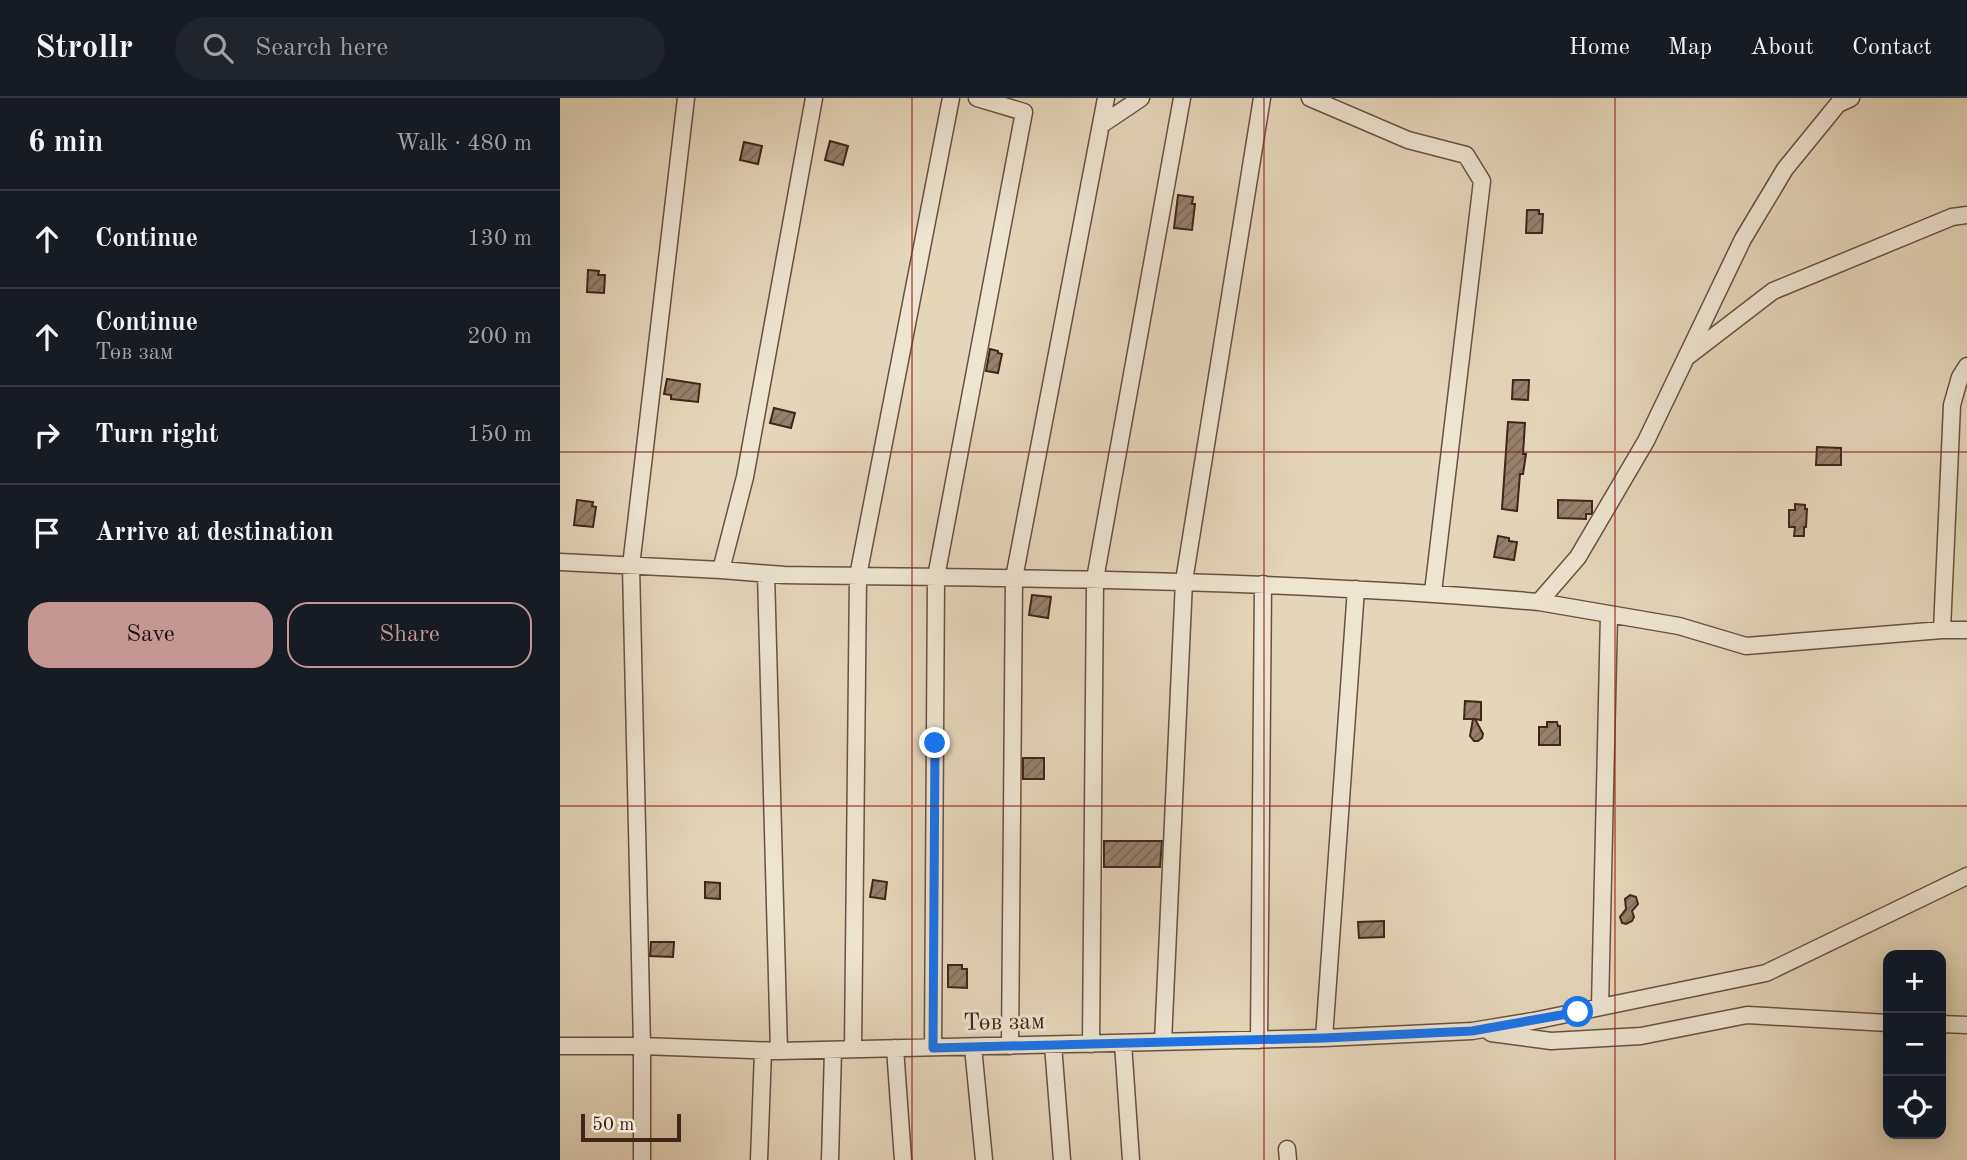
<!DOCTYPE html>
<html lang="en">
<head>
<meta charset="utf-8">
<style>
	:root { --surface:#171b24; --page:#20242c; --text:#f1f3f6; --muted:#9ea1a6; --line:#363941; --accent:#c59692 }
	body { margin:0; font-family:"Old Standard TT",serif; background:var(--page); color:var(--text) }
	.controls { position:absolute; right:21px; bottom:21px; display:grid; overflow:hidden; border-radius:14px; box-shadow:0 4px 18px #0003 }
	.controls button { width:63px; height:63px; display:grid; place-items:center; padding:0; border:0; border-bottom:2px solid var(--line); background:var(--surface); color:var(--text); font:35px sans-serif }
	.scale { position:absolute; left:21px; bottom:18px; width:100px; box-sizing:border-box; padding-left:7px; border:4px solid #40251b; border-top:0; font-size:19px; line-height:24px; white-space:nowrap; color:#40251b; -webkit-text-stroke:5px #ede4d1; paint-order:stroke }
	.stop { position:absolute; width:21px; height:21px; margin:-16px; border:5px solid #1a73e8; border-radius:50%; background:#fff }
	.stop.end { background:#1a73e8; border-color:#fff; box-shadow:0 2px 7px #0008 }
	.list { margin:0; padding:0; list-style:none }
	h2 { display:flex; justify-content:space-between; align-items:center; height:91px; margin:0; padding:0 28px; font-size:30px }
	h2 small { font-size:23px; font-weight:400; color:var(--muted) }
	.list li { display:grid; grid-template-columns:46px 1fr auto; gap:21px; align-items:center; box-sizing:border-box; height:98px; padding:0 28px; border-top:2px solid var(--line) }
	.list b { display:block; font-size:26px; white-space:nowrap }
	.list p { margin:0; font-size:23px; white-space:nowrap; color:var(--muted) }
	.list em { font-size:23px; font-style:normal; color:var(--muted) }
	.actions { display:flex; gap:14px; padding:21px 28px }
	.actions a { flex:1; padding:16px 0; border:2px solid var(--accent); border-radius:21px; text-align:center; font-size:24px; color:var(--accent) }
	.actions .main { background:var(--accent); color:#111 }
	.icon { flex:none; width:38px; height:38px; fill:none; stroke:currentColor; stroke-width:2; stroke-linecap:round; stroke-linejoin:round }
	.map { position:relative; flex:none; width:1407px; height:1062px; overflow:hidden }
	header { display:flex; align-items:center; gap:42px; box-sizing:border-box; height:98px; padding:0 35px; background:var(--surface); border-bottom:2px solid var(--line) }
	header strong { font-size:33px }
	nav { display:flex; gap:38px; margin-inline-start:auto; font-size:24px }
	.search { width:490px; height:63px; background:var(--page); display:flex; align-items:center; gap:18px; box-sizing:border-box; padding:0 24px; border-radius:38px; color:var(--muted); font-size:26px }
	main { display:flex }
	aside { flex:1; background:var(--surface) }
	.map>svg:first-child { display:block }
	.building { fill:url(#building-hatch); stroke:#40251b; stroke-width:2 }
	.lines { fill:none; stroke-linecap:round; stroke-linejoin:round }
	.minor-casing { stroke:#695142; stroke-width:19 }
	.minor { stroke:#ede4d1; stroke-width:16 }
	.route { stroke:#1a73e8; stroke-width:9 }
	.grid { fill:none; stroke:#8f2418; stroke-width:2; stroke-opacity:0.55 }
	.labels { text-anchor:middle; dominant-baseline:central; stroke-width:6; stroke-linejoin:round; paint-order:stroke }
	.street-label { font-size:24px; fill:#40251b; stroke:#ede4d1 }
</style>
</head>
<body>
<header>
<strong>Strollr</strong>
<div class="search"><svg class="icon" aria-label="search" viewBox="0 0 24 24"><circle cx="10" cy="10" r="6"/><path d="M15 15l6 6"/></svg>Search here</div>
<nav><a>Home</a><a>Map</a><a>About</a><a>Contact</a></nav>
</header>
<main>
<aside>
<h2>6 min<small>Walk · 480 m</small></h2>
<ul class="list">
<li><svg class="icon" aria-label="ahead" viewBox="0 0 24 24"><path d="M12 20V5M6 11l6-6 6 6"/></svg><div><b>Continue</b></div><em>130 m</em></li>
<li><svg class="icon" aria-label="ahead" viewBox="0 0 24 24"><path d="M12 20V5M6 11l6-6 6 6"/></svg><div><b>Continue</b><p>Төв зам</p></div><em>200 m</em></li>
<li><svg class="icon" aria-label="right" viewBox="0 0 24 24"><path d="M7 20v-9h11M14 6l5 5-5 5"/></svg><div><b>Turn right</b></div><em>150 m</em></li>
<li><svg class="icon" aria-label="arrive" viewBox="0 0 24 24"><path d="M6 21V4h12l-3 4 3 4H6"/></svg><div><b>Arrive at destination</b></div></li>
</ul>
<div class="actions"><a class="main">Save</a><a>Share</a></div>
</aside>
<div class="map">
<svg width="1407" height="1062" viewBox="0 0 1407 1062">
	<defs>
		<pattern id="building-hatch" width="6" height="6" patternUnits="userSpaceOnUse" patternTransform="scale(1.75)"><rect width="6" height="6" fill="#95816d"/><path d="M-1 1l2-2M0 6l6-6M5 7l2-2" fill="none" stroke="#7b6959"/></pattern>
	</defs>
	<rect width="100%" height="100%" fill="#e4d6b8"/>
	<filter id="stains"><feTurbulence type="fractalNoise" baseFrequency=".00286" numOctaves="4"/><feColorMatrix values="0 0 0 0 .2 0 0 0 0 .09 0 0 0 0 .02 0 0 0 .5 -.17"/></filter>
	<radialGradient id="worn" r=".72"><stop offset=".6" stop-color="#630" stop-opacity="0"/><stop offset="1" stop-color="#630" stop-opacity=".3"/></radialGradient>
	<!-- building -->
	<path class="building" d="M 270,43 L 288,48 L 283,67 L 265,62 Z
		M 184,44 L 202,48 L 198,66 L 180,62 Z
		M 618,97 L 633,99 L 632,106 L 635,106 L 632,132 L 614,130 Z
		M 967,112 L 979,112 L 979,116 L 983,116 L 982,135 L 966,135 Z
		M 28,172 L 39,173 L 38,177 L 45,177 L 44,195 L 27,194 Z
		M 430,251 L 438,253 L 438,255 L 442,256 L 438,275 L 426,273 Z
		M 107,281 L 140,286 L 138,304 L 111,301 L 111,297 L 104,296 Z
		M 953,282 L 969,282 L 968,302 L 952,301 Z
		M 214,310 L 235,315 L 231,330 L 210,325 Z
		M 948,324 L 965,325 L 963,356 L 966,356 L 963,376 L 960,376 L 957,413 L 942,411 Z
		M 1257,349 L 1281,350 L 1281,367 L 1256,367 Z
		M 17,402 L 33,404 L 32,408 L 36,409 L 33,429 L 14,427 Z
		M 998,402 L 1032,403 L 1032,415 L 1031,416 L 1026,416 L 1026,421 L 998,420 Z
		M 1235,406 L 1245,407 L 1245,411 L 1247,411 L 1246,429 L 1244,429 L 1244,438 L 1234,438 L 1235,429 L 1229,429 L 1229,412 L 1235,412 Z
		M 938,438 L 949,440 L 949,443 L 957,444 L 954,462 L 934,459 Z
		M 472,497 L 491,499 L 488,520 L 469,517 Z
		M 905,603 L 921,604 L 921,622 L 915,621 L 923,636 L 922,640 L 918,643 L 914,643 L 910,638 L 913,621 L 904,621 Z
		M 987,624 L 997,624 L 998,628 L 1000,628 L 1000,647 L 979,647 L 979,629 L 987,629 Z
		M 463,660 L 484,660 L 484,681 L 463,681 Z
		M 544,743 L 602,743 L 600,769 L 544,769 Z
		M 313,782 L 327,784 L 325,801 L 310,799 Z
		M 145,784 L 160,785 L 160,801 L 145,800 Z
		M 1070,797 L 1076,799 L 1078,806 L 1072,813 L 1074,819 L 1072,823 L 1066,826 L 1062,825 L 1060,819 L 1066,811 L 1065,801 Z
		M 824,823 L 824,839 L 799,840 L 798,824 Z
		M 91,844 L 114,844 L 113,859 L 90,858 Z
		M 388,867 L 402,867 L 402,871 L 407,871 L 407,890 L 388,889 Z"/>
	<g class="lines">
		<defs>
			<path id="minor" d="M 750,0 L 848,42 L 906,57 L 922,83 L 873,494
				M 541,27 L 581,0
				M 1127,259 L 1213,193 L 1392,119 L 1407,117
				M 0,464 L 161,472 L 224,477 C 476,480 728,482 979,504 L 1018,459 L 1086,343 L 1183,141 L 1225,71 L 1278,6 L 1291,0
				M 161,472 L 185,379 L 254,0
				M 206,476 L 219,953
				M 979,504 L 1119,528 L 1186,548 L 1382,532 L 1407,532
				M 1382,532 L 1392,307 L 1400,279 L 1407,268
				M 1040,909 L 1049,516
				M 1381,926 L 1407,927
				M 931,935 L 991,943 L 1081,938 L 1187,917 L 1328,925
				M 764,940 L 796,491
				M 699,942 L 703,486
				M 603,944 L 624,483 L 702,0
				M 563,945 L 571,1062
				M 531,946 L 535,481 L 622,0
				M 493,947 L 502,1062
				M 0,948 L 82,948 L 219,953 L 764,940 L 912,933 L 973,923 L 1206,875 L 1407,778
				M 450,948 L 454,480 L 546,0
				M 373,949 L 376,479 L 464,14 L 417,0
				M 413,949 L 424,1062
				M 335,950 L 343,1062
				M 293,951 L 298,478 L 391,0
				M 727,1051 L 728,1062
				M 82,1062 L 82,948 L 71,468 L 126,0
				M 199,1062 L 203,953
				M 270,1062 L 273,952"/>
		</defs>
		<!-- minor casing -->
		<use href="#minor" class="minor-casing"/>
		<!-- minor -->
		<use href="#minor" class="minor"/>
	</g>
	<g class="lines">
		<!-- route -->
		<path class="route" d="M 375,645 L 373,950 L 764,940 L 912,933 L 1018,914"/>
	</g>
	<!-- grid -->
	<path class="grid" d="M 352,0 L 352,1062M 704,0 L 704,1062M 1055,0 L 1055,1062M 0,354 L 1407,354M 0,708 L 1407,708"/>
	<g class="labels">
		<!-- street labels -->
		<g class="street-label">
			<text transform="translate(444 925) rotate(-1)">Төв зам</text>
		</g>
	</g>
	<rect width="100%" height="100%" filter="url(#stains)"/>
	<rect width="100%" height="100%" fill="url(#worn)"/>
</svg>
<div class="controls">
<button>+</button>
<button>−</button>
<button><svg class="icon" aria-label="locate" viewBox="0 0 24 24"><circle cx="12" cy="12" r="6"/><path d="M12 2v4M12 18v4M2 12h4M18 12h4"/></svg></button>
</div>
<div class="scale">50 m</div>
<div class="stop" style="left:1018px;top:914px"></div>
<div class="stop end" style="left:375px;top:645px"></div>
</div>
</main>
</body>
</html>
